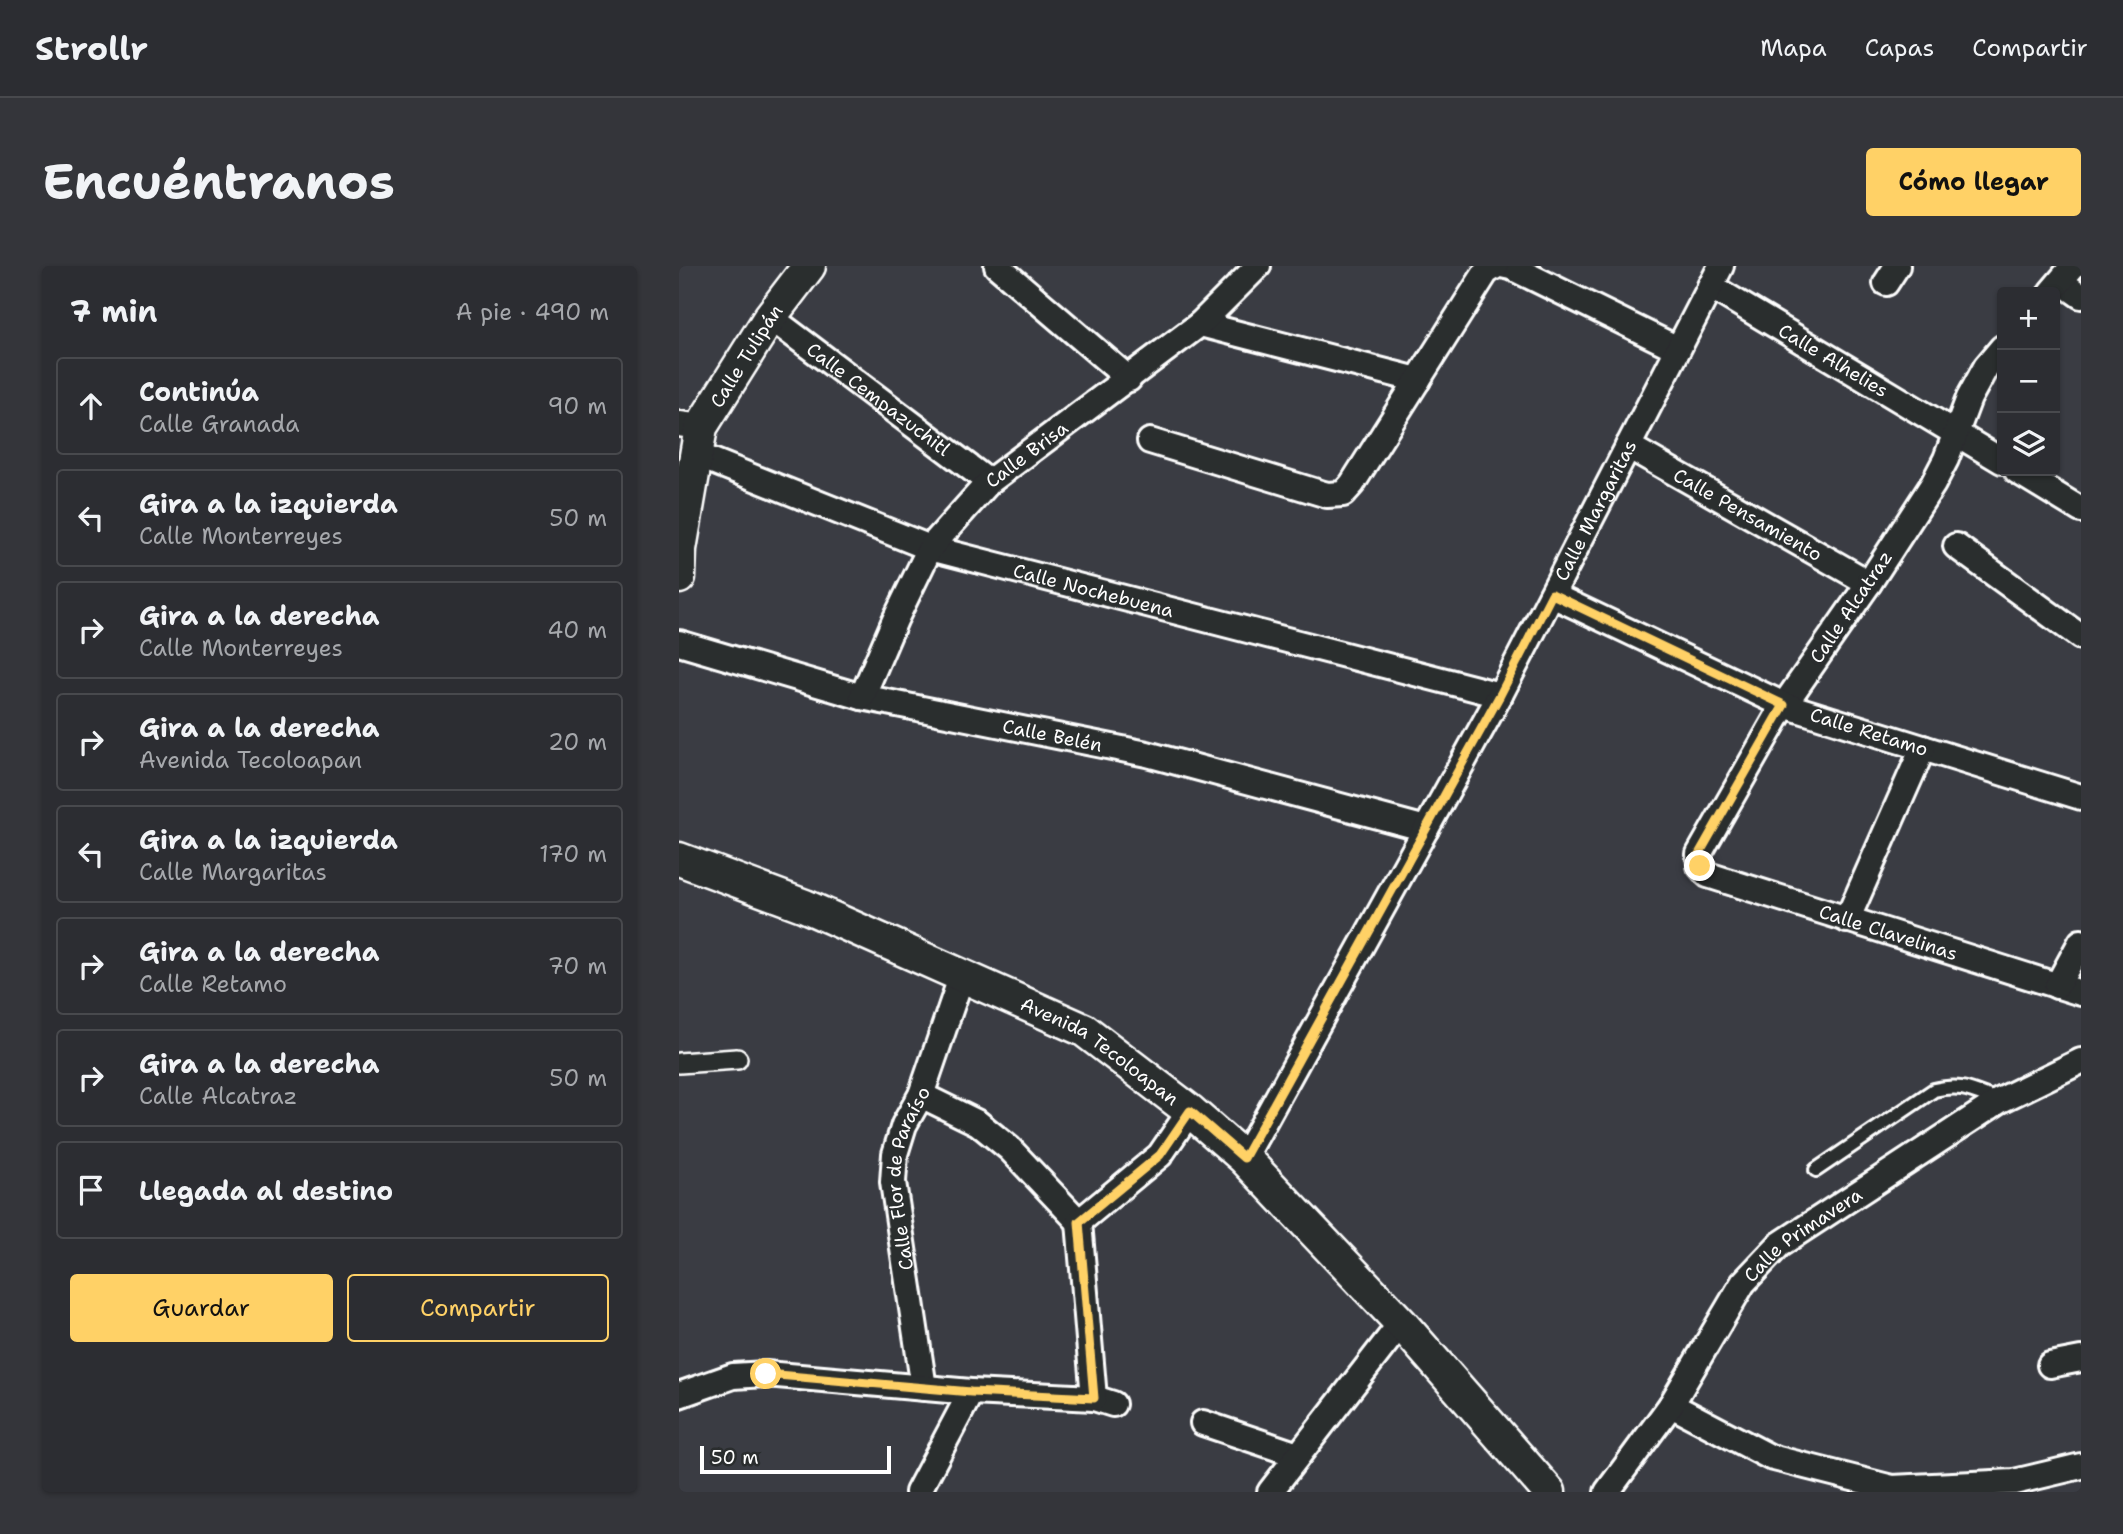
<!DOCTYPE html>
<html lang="es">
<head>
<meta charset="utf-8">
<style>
	:root { --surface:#2c2d32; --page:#34353a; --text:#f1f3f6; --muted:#a6a8ac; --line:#48494d; --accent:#ffd166 }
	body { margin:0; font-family:"Shantell Sans",sans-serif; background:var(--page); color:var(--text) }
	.controls { position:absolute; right:21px; top:21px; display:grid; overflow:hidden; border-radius:7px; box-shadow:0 2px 5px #0004 }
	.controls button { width:63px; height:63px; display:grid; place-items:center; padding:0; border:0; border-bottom:2px solid var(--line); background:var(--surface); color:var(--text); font:35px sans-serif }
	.scale { position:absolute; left:21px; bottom:18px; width:191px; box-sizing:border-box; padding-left:7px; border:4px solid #fff; border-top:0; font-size:19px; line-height:24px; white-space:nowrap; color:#fff; -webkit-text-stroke:5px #2a2d2e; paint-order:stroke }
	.stop { position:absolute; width:21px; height:21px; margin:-16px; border:5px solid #ffd166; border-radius:50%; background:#fff }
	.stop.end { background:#ffd166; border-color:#fff; box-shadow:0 2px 7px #0008 }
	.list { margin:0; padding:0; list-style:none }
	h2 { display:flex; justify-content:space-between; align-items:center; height:91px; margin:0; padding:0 28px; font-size:30px }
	h2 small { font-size:23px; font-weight:400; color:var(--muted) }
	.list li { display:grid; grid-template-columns:46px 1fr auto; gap:21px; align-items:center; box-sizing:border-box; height:98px; margin:0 14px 14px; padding:0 14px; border:2px solid var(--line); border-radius:7px }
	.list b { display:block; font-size:26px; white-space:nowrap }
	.list p { margin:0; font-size:23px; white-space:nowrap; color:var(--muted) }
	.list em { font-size:23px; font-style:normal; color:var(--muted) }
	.actions { display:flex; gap:14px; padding:21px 28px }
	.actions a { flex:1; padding:16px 0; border:2px solid var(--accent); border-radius:7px; text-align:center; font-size:24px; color:var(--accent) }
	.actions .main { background:var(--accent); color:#111 }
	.icon { flex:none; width:38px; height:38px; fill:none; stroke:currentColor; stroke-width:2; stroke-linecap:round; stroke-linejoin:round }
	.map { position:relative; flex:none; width:1402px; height:1226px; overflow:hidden; border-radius:7px }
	header { display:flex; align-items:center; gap:42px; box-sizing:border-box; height:98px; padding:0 35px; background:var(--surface); border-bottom:2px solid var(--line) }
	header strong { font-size:33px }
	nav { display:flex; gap:38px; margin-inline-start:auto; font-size:24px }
	.intro { display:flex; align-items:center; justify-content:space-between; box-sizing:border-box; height:168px; padding:0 42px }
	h1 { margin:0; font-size:49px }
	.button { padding:18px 32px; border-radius:7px; background:var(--accent); color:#111; font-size:24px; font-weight:700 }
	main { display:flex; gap:42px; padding:0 42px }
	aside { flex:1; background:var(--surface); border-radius:7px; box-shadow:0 2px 5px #0004 }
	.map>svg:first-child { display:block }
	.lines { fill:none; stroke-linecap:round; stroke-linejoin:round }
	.service-casing { stroke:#fff; stroke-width:18 }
	.pedestrian-casing { stroke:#fff; stroke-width:24 }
	.minor-casing { stroke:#fff; stroke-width:30 }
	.tertiary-casing { stroke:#fff; stroke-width:37 }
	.service { stroke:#2a2d2e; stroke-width:12 }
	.pedestrian { stroke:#2a2d2e; stroke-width:19 }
	.minor { stroke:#2a2d2e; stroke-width:24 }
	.tertiary { stroke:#2a2d2e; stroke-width:32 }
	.route { stroke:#ffd166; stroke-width:9 }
	.labels { text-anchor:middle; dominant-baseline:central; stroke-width:7; stroke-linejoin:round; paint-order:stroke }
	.street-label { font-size:19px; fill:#fff; stroke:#2a2d2e }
</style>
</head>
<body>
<header>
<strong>Strollr</strong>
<nav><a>Mapa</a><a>Capas</a><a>Compartir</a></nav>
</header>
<div class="intro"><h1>Encuéntranos</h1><a class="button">Cómo llegar</a></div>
<main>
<aside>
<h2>7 min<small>A pie · 490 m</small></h2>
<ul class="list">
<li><svg class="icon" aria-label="ahead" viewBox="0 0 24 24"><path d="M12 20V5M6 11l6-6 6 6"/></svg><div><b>Continúa</b><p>Calle Granada</p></div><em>90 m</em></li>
<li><svg class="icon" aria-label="left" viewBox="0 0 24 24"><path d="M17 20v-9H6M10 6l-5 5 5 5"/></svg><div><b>Gira a la izquierda</b><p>Calle Monterreyes</p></div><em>50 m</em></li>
<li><svg class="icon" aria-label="right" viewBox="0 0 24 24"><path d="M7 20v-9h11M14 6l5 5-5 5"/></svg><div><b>Gira a la derecha</b><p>Calle Monterreyes</p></div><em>40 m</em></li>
<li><svg class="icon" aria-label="right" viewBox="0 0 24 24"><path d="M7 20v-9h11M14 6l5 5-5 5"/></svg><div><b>Gira a la derecha</b><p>Avenida Tecoloapan</p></div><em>20 m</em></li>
<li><svg class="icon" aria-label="left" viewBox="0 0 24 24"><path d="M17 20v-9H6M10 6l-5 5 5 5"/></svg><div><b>Gira a la izquierda</b><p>Calle Margaritas</p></div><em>170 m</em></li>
<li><svg class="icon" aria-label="right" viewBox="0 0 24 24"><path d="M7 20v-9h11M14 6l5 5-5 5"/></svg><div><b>Gira a la derecha</b><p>Calle Retamo</p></div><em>70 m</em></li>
<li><svg class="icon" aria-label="right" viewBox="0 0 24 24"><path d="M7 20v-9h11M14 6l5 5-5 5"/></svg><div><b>Gira a la derecha</b><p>Calle Alcatraz</p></div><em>50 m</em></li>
<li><svg class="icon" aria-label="arrive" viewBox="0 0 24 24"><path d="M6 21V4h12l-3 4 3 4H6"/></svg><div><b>Llegada al destino</b></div></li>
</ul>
<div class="actions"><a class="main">Guardar</a><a>Compartir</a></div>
</aside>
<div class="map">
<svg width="1402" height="1226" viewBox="0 0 1402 1226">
	<rect width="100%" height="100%" fill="#3a3c43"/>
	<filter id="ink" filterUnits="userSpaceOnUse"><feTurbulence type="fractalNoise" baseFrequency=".0143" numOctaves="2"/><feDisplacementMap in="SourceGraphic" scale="14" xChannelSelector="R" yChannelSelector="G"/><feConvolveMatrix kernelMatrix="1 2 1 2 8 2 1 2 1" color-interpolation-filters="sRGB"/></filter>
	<g filter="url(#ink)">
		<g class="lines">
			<defs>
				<path id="service" d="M 1137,904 L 1255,824 C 1284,817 1293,825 1320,835"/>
				<path id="pedestrian" d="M 0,797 L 58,793"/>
				<g id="minor">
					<path d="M 318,0 L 450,113"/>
					<path d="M 827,0 L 832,1 L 999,83"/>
					<path d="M 1382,16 L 1402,30"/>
					<path d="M 1207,17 L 1218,0"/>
					<path id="s1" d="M 1031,20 L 1323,195"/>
					<path d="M 1372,26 L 1394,0"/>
					<path id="s2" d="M 91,51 L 310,216"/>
					<path d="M 521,58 L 739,114"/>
					<path id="s3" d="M 1323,82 L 1307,101 L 1290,132 L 1267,193 L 1254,218 L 1190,317 L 1105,439 L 1020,588 L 1021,600 L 1029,609 L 1402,727"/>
					<path d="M 0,158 L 22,161"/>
					<path d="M 471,175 L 648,229 L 664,228 L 673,218 L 807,6 L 817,0"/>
					<path id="s4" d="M 949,180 L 1190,317"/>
					<path id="s5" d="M 16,188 L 251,282 L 821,429"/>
					<path d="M 1338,205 L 1402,244"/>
					<path d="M 1277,280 L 1402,371"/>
					<path id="s6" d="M 873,329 L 1105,439 L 1402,531"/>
					<path id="s7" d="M 0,377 L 183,431 L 468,488 L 747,563"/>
					<path id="s8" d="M 183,431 L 216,354 L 251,282 L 310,216 L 521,58 L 579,0"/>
					<path d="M 1168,654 L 1244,482"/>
					<path d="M 1378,720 L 1402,676"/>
					<path d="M 242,829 L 299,857 L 331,883 L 400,956"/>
					<path id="s9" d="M 565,892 L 821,429 L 1042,0"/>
					<path d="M 1371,1099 L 1402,1093"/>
					<path id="s10" d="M 245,1122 L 214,916 L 216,888 L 225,859 L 242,829 L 283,709"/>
					<path d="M 0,1129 L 54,1110 L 87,1108 L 292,1126 L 415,1132 L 434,1138"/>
					<path d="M 415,1132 L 400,956 L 481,889 L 511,845"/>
					<path d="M 992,1139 L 1091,1191 L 1213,1222 L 1335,1216 L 1402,1200"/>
					<path d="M 524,1157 L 619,1189"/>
					<path d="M 239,1226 L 292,1126"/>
					<path d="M 591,1226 L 722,1057"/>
					<path id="s11" d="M 928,1226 L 992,1139 L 1064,1017 L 1100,979 L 1320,835 L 1402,795"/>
				</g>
				<g id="tertiary">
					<path id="s12" d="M 0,311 L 1,283 L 22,161 L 91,51 L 130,0"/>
					<path id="s13" d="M 0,593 L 126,640 L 405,764 L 511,845 L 565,892 L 722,1057 L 870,1226"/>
				</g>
			</defs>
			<!-- service casing -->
			<use href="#service" class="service-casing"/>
			<!-- pedestrian casing -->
			<use href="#pedestrian" class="pedestrian-casing"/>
			<!-- minor casing -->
			<use href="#minor" class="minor-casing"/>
			<!-- tertiary casing -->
			<use href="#tertiary" class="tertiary-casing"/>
			<!-- service -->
			<use href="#service" class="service"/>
			<!-- pedestrian -->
			<use href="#pedestrian" class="pedestrian"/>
			<!-- minor -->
			<use href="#minor" class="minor"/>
			<!-- tertiary -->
			<use href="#tertiary" class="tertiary"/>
		</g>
	</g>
	<g class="lines" filter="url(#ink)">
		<!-- route -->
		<path class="route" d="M 87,1108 L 292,1126 L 415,1132 L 400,956 L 481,889 L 511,845 L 565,892 L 821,429 L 873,328 L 1105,439 L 1020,588 L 1021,600"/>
	</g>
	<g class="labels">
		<!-- street labels -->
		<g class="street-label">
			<text stroke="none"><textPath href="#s12" startOffset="236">Calle Tulipán</textPath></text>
			<text stroke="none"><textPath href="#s1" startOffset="144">Calle Alhelies</textPath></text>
			<text stroke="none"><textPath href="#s2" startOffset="136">Calle Cempazuchitl</textPath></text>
			<text stroke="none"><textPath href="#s8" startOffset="299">Calle Brisa</textPath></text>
			<text stroke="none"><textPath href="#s9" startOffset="737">Calle Margaritas</textPath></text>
			<text stroke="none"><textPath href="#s4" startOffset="138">Calle Pensamiento</textPath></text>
			<text stroke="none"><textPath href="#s5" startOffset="422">Calle Nochebuena</textPath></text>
			<text transform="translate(1172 341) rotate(-56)">Calle Alcatraz</text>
			<text stroke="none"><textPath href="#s6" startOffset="346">Calle Retamo</textPath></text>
			<text stroke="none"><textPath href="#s7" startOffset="385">Calle Belén</textPath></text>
			<text stroke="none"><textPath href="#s3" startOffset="805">Calle Clavelinas</textPath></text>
			<text stroke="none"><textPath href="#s13" startOffset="464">Avenida Tecoloapan</textPath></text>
			<text stroke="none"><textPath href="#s10" startOffset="214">Calle Flor de Paraíso</textPath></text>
			<text stroke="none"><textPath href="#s11" startOffset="327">Calle Primavera</textPath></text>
		</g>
	</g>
</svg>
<div class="controls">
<button>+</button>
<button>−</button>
<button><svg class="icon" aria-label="layers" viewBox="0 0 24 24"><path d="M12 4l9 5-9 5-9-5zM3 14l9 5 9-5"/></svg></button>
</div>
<div class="scale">50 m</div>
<div class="stop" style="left:87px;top:1108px"></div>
<div class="stop end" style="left:1021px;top:600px"></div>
</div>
</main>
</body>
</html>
